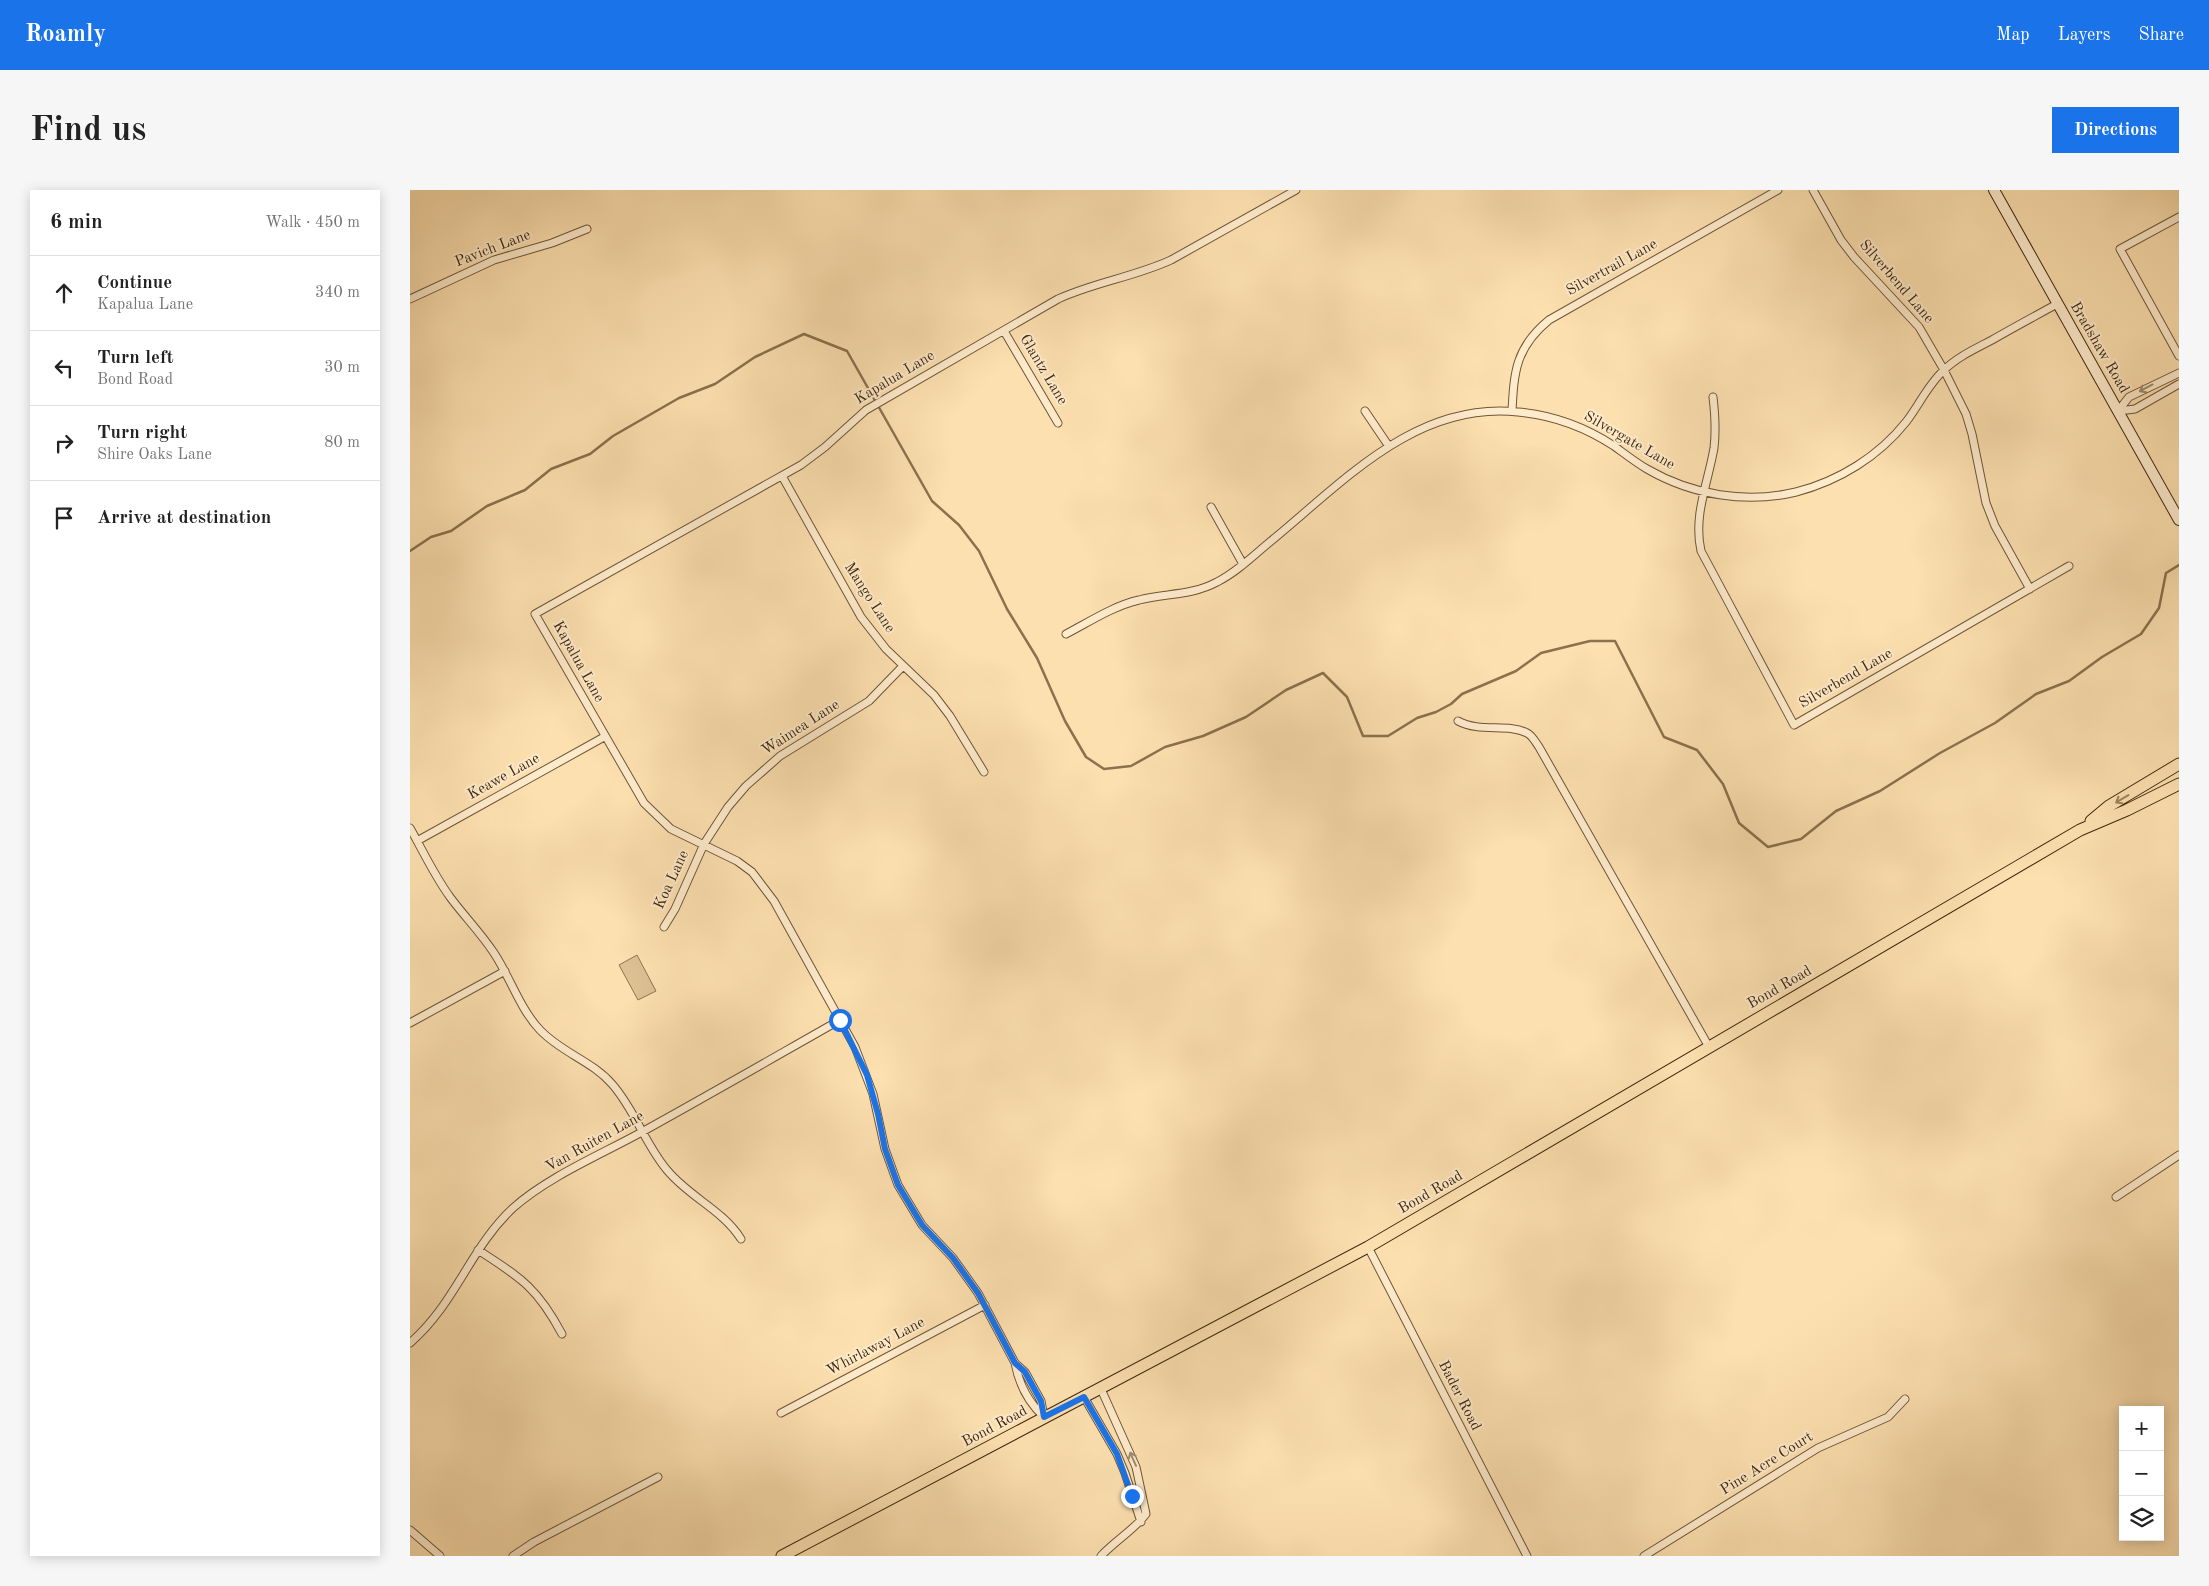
<!DOCTYPE html>
<html lang="en">
<head>
<meta charset="utf-8">
<style>
	:root { --surface:#fff; --page:#f6f6f6; --text:#222; --muted:#767676; --line:#e0e0e0; --accent:#1a73e8 }
	body { margin:0; font-family:"Old Standard TT",serif; background:var(--page); color:var(--text) }
	.controls { position:absolute; right:15px; bottom:15px; display:grid; overflow:hidden; border-radius:0px; box-shadow:0 2px 12px #0003 }
	.controls button { width:45px; height:45px; display:grid; place-items:center; padding:0; border:0; border-bottom:1px solid var(--line); background:var(--surface); color:var(--text); font:25px sans-serif }
	.stop { position:absolute; width:15px; height:15px; margin:-11px; border:4px solid #1a73e8; border-radius:50%; background:#fff }
	.stop.end { background:#1a73e8; border-color:#fff; box-shadow:0 1px 5px #0008 }
	.list { margin:0; padding:0; list-style:none }
	h2 { display:flex; justify-content:space-between; align-items:center; height:65px; margin:0; padding:0 20px; font-size:21px }
	h2 small { font-size:16px; font-weight:400; color:var(--muted) }
	.list li { display:grid; grid-template-columns:32px 1fr auto; gap:15px; align-items:center; box-sizing:border-box; height:75px; padding:0 20px; border-top:1px solid var(--line) }
	.list b { display:block; font-size:19px; white-space:nowrap }
	.list p { margin:0; font-size:16px; white-space:nowrap; color:var(--muted) }
	.list em { font-size:16px; font-style:normal; color:var(--muted) }
	.icon { flex:none; width:28px; height:28px; fill:none; stroke:currentColor; stroke-width:2; stroke-linecap:round; stroke-linejoin:round }
	.map { position:relative; flex:none; width:1769px; height:1366px; overflow:hidden; border-radius:0px }
	header { display:flex; align-items:center; gap:30px; box-sizing:border-box; height:70px; padding:0 25px; background:var(--accent); color:#fff }
	header strong { font-size:24px }
	nav { display:flex; gap:28px; margin-inline-start:auto; font-size:18px }
	.intro { display:flex; align-items:center; justify-content:space-between; box-sizing:border-box; height:120px; padding:0 30px }
	h1 { margin:0; font-size:35px }
	.button { padding:12px 22px; border-radius:0px; background:var(--accent); color:#fff; font-size:18px; font-weight:700 }
	main { display:flex; gap:30px; padding:0 30px }
	aside { flex:1; background:var(--surface); border-radius:0px; box-shadow:0 2px 12px #0003 }
	.map>svg:first-child { display:block }
	.green { fill:#ddc194; stroke:#8e7450 }
	.lines { fill:none; stroke-linecap:round; stroke-linejoin:round }
	.stream { stroke:#8b714d; stroke-width:2.5 }
	.minor-casing { stroke:#6f5635; stroke-width:9 }
	.secondary-casing { stroke:#40280c; stroke-width:12 }
	.primary-casing { stroke:#40280c; stroke-width:13 }
	.minor { stroke:#feebcc; stroke-width:7 }
	.secondary { stroke:#feebcc; stroke-width:10 }
	.primary { stroke:#fde0b0; stroke-width:11 }
	.oneway { stroke:#9f8a6c }
	.oneway2 { stroke:#9e845e }
	.route { stroke:#1a73e8; stroke-width:6 }
	.labels { text-anchor:middle; dominant-baseline:central; stroke-width:4; stroke-linejoin:round; paint-order:stroke }
	.street-label { font-size:15px; fill:#40280c; stroke:#feebcc }
</style>
</head>
<body>
<header>
<strong>Roamly</strong>
<nav><a>Map</a><a>Layers</a><a>Share</a></nav>
</header>
<div class="intro"><h1>Find us</h1><a class="button">Directions</a></div>
<main>
<aside>
<h2>6 min<small>Walk · 450 m</small></h2>
<ul class="list">
<li><svg class="icon" aria-label="ahead" viewBox="0 0 24 24"><path d="M12 20V5M6 11l6-6 6 6"/></svg><div><b>Continue</b><p>Kapalua Lane</p></div><em>340 m</em></li>
<li><svg class="icon" aria-label="left" viewBox="0 0 24 24"><path d="M17 20v-9H6M10 6l-5 5 5 5"/></svg><div><b>Turn left</b><p>Bond Road</p></div><em>30 m</em></li>
<li><svg class="icon" aria-label="right" viewBox="0 0 24 24"><path d="M7 20v-9h11M14 6l5 5-5 5"/></svg><div><b>Turn right</b><p>Shire Oaks Lane</p></div><em>80 m</em></li>
<li><svg class="icon" aria-label="arrive" viewBox="0 0 24 24"><path d="M6 21V4h12l-3 4 3 4H6"/></svg><div><b>Arrive at destination</b></div></li>
</ul>
</aside>
<div class="map">
<svg width="1769" height="1366" viewBox="0 0 1769 1366">
	<rect width="100%" height="100%" fill="#fde0b0"/>
	<filter id="stains"><feTurbulence type="fractalNoise" baseFrequency=".004" numOctaves="4"/><feColorMatrix values="0 0 0 0 .2 0 0 0 0 .09 0 0 0 0 .02 0 0 0 .5 -.17"/></filter>
	<radialGradient id="worn" r=".72"><stop offset=".6" stop-color="#630" stop-opacity="0"/><stop offset="1" stop-color="#630" stop-opacity=".3"/></radialGradient>
	<!-- green -->
	<path class="green" d="M 227,765 L 246,801 L 228,810 L 209,775 Z"/>
	<g class="lines">
		<!-- stream -->
		<path class="stream" d="M 0,361 L 21,347 L 41,341 L 77,316 L 115,300 L 141,279 L 180,264 L 203,246 L 269,208 L 305,194 L 345,167 L 394,144 L 437,161 L 522,311 L 549,335 L 569,361 L 597,419 L 627,468 L 655,531 L 676,567 L 694,579 L 721,576 L 755,557 L 793,546 L 836,527 L 876,500 L 913,483 L 937,507 L 953,546 L 978,546 L 1007,528 L 1026,522 L 1041,514 L 1052,504 L 1106,481 L 1131,463 L 1180,451 L 1205,451 L 1254,547 L 1287,560 L 1313,594 L 1329,633 L 1358,657 L 1391,649 L 1426,621 L 1470,601 L 1530,563 L 1585,533 L 1626,504 L 1659,491 L 1692,467 L 1731,444 L 1749,418 L 1756,383 L 1769,375"/>
		<defs>
			<path id="minor" d="M 1403,0 L 1431,50 L 1444,67 L 1509,137 L 1534,180 L 1556,224 L 1562,244 L 1576,313 L 1585,336 L 1620,399
				M 1769,27 L 1710,59 L 1769,166
				M 0,109 L 84,70 L 142,53 L 177,39
				M 594,141 L 648,233
				M 1303,207 C 1305,224 1306,241 1304,258 C 1298,293 1283,326 1291,361 L 1384,535 L 1659,376
				M 955,221 L 978,255
				M 1102,221 C 1104,181 1106,157 1139,130 L 1368,0
				M 1708,221 L 1719,207 L 1769,183
				M 1708,221 L 1725,219 L 1769,194
				M 372,286 L 451,427 L 476,459 L 524,505 L 540,526 L 574,582
				M 801,317 L 833,374
				M 656,444 C 679,432 703,416 729,410 C 755,403 781,406 807,392 C 827,382 844,365 861,351 C 933,292 1006,211 1108,222 C 1142,225 1175,237 1204,256 C 1215,264 1225,272 1237,279 C 1282,305 1336,314 1386,302 C 1429,291 1469,266 1496,232 C 1509,215 1518,195 1533,181 C 1547,167 1565,159 1582,150 C 1603,138 1625,126 1647,114
				M 1048,531 C 1070,543 1098,533 1117,543 C 1122,545 1126,553 1129,557 L 1299,857
				M 0,638 C 13,661 24,685 40,707 C 54,726 71,743 84,763 C 100,787 110,819 130,840 C 152,863 182,871 202,894 C 225,920 235,954 257,980 C 279,1007 313,1020 331,1049
				M 7,651 L 194,547
				M 254,737 L 265,719 L 294,654 L 318,617 L 336,596 L 370,566 L 459,511 L 493,476
				M 0,833 L 95,781
				M 1706,1007 L 1769,965
				M 958,1057 L 1117,1366
				M 68,1060 C 111,1088 127,1097 152,1144
				M 0,1153 C 46,1113 60,1058 103,1018 C 138,987 188,966 230,943 C 297,906 363,868 430,830
				M 605,1173 C 609,1195 619,1213 634,1227
				M 691,1199 L 726,1277 L 736,1324 C 726,1338 705,1351 691,1366
				M 674,1207 L 707,1264 L 715,1283 L 731,1332
				M 371,1223 L 575,1115
				M 634,1227 L 631,1211 L 615,1182 L 605,1173 L 568,1103 L 543,1068 L 512,1035 L 488,995 L 475,959 L 463,904 L 445,857 L 364,711 L 342,682 L 327,671 L 261,639 L 234,613 L 125,424 L 391,275 L 415,257 L 456,220 L 648,109 C 685,92 724,87 761,70 L 886,0
				M 0,1340 L 30,1366
				M 103,1366 L 124,1352 L 248,1287
				M 1234,1366 L 1408,1258 L 1478,1227 L 1495,1209"/>
			<path id="secondary" d="M 1584,0 L 1769,330"/>
			<path id="primary" d="M 1681,631 L 1699,616 L 1769,574
				M 372,1366 L 958,1057 L 1670,640 L 1717,620 L 1769,594"/>
		</defs>
		<!-- minor casing -->
		<use href="#minor" class="minor-casing"/>
		<!-- secondary casing -->
		<use href="#secondary" class="secondary-casing"/>
		<!-- primary casing -->
		<use href="#primary" class="primary-casing"/>
		<!-- minor -->
		<use href="#minor" class="minor"/>
		<!-- secondary -->
		<use href="#secondary" class="secondary"/>
		<!-- primary -->
		<use href="#primary" class="primary"/>
	</g>
	<!-- one-way arrows -->
	<defs><path id="oneway-shaft" d="M-6 0H5M1.5-3L5.5 0L1.5 3" fill="none" stroke-width="1.6" stroke-linecap="round" stroke-linejoin="round" transform="scale(1.25)"/></defs>
	<g class="oneway">
		<use href="#oneway-shaft" transform="translate(1736 198) rotate(152)"/>
		<use href="#oneway-shaft" transform="translate(723 1269) rotate(-114)"/>
	</g>
	<use class="oneway2" href="#oneway-shaft" transform="translate(1712 609) rotate(149)"/>
	<g class="lines">
		<!-- route -->
		<path class="route" d="M 430,830 L 457,885 L 468,924 L 475,959 L 488,995 L 512,1035 L 543,1068 L 568,1103 L 605,1173 L 615,1182 L 631,1211 L 634,1227 L 674,1207 L 707,1264 L 722,1306"/>
	</g>
	<g class="labels">
		<!-- street labels -->
		<g class="street-label">
			<text transform="translate(83 59) rotate(-21)">Pavich Lane</text>
			<text transform="translate(1202 78) rotate(-29)">Silvertrail Lane</text>
			<text transform="translate(1486 92) rotate(49)">Silverbend Lane</text>
			<text transform="translate(1689 158) rotate(60)">Bradshaw Road</text>
			<text transform="translate(633 180) rotate(59)">Glantz Lane</text>
			<text transform="translate(485 188) rotate(-31)">Kapalua Lane</text>
			<text transform="translate(1219 251) rotate(30)">Silvergate Lane</text>
			<text transform="translate(459 408) rotate(57)">Mango Lane</text>
			<text transform="translate(168 472) rotate(61)">Kapalua Lane</text>
			<text transform="translate(1436 489) rotate(-30)">Silverbend Lane</text>
			<text transform="translate(391 538) rotate(-33)">Waimea Lane</text>
			<text transform="translate(94 587) rotate(-29)">Keawe Lane</text>
			<text transform="translate(262 690) rotate(-65)">Koa Lane</text>
			<text transform="translate(1370 798) rotate(-30)">Bond Road</text>
			<text transform="translate(185 952) rotate(-29)">Van Ruiten Lane</text>
			<text transform="translate(1021 1003) rotate(-30)">Bond Road</text>
			<text transform="translate(466 1157) rotate(-28)">Whirlaway Lane</text>
			<text transform="translate(1049 1206) rotate(63)">Bader Road</text>
			<text transform="translate(585 1237) rotate(-28)">Bond Road</text>
			<text transform="translate(1357 1274) rotate(-32)">Pine Acre Court</text>
		</g>
	</g>
	<rect width="100%" height="100%" filter="url(#stains)"/>
	<rect width="100%" height="100%" fill="url(#worn)"/>
</svg>
<div class="controls">
<button>+</button>
<button>−</button>
<button><svg class="icon" aria-label="layers" viewBox="0 0 24 24"><path d="M12 4l9 5-9 5-9-5zM3 14l9 5 9-5"/></svg></button>
</div>
<div class="stop" style="left:430px;top:830px"></div>
<div class="stop end" style="left:722px;top:1306px"></div>
</div>
</main>
</body>
</html>
